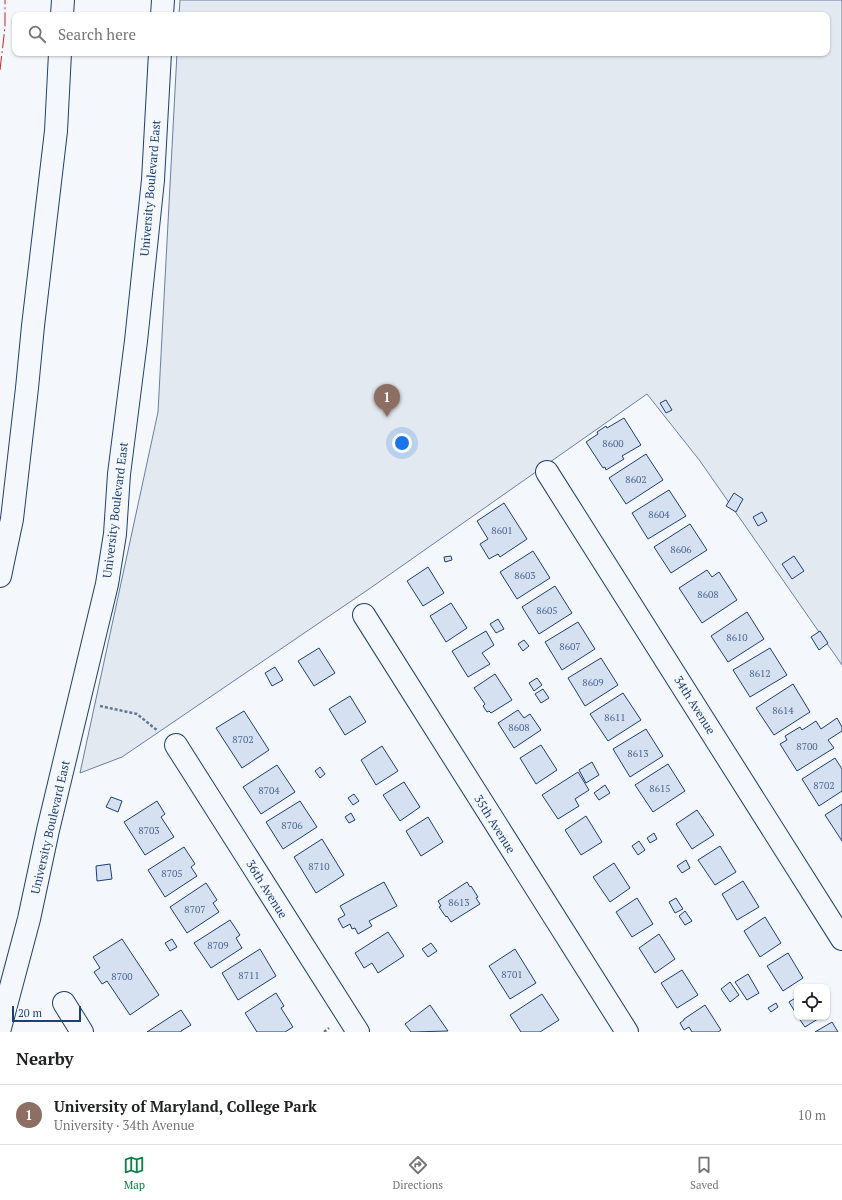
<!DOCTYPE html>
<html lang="en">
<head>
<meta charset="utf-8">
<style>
	:root { --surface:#fff; --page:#f2f2f2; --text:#202124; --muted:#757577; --line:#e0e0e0; --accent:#0b8043 }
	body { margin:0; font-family:"PT Serif",serif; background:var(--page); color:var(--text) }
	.controls { position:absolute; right:12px; bottom:12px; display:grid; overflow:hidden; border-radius:8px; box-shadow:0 1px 3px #0004 }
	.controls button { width:36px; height:36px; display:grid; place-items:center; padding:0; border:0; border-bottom:1px solid var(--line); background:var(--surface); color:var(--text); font:20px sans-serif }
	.scale { position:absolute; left:12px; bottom:10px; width:69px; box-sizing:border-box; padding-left:4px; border:2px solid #1d3f73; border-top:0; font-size:11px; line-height:14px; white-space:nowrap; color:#1d3f73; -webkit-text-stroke:3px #f4f7fb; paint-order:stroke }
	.you { position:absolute; left:402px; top:443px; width:14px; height:14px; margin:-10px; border:3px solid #fff; border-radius:50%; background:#1a73e8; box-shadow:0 0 0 6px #1a73e833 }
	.badge { display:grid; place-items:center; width:26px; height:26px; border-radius:50%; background:var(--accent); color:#fff; font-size:13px; font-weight:700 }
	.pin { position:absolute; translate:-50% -33px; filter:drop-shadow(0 1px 2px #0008) }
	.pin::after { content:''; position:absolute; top:21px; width:14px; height:12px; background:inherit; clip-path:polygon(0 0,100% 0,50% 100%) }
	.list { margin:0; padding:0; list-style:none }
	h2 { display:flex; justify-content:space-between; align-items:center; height:52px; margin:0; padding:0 16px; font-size:17px }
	h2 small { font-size:13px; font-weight:400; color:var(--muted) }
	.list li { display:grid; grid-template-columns:26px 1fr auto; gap:12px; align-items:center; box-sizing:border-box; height:60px; padding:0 16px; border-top:1px solid var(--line) }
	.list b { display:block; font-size:15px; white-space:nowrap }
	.list p { margin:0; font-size:13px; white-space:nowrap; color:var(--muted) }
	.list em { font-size:13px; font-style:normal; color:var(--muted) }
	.icon { flex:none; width:22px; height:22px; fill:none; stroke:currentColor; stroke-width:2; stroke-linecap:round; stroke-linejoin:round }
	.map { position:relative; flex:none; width:842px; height:1032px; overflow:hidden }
	.search { position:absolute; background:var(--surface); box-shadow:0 1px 3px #0004; left:12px; right:12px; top:12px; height:44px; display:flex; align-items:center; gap:10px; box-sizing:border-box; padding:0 14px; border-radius:8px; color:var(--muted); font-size:15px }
	.sheet { height:112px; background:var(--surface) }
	nav { display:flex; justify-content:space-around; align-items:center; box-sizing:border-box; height:56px; border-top:1px solid var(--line); background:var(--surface); font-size:11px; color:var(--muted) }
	nav a { display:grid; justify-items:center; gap:2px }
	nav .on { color:var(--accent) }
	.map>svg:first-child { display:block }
	.green { fill:#e3e9f0; stroke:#687fa3 }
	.building { fill:#d5e0f0; stroke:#1d3f73 }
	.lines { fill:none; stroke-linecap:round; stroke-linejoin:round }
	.minor-casing { stroke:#1d3f73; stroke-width:24 }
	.major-casing { stroke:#1d3f73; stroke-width:24 }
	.path { stroke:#5e769c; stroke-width:2.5; stroke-dasharray:3 2; stroke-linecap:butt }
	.minor { stroke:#f4f7fb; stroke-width:22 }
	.major { stroke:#f4f7fb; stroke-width:22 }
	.power { stroke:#c62828; stroke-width:1; stroke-dasharray:14 3 2 3; stroke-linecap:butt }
	.labels { text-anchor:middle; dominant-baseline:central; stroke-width:3; stroke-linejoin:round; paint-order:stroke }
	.number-label { font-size:10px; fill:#4b6792 }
	.street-label { font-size:12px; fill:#1d3f73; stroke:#f4f7fb }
</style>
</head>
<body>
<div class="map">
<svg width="842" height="1032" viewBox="0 0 842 1032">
	<rect width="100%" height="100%" fill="#f4f7fb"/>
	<!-- green -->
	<path class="green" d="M 180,0 L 842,0 L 842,665 L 700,461 L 647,394 L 369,589 L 122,757 L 80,773 L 158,412 L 177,53 L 827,53 L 827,15 L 179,15 Z"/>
	<!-- building -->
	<path class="building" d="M 666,400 L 672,410 L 666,413 L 660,403 Z
		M 624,418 L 641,445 L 622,456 L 624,459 L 606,470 L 605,467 L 603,468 L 586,442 L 598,434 L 597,432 L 606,426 L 607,428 Z
		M 646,454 L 663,480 L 626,504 L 609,478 Z
		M 669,490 L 686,516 L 648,539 L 632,513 Z
		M 734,493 L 743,499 L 736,512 L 726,506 Z
		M 504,503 L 527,539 L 500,557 L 498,554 L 489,559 L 480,544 L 488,539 L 477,521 Z
		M 762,512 L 767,521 L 758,526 L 753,517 Z
		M 690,524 L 707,550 L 671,573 L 654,547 Z
		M 533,551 L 550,578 L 517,599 L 500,572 Z
		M 451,556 L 452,560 L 445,562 L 444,557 Z
		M 794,556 L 804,571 L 792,579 L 782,564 Z
		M 428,567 L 444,593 L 423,606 L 407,581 Z
		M 707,570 L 712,577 L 719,572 L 737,600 L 702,623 L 679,588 Z
		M 555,586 L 572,613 L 539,634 L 522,607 Z
		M 451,603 L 467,628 L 446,642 L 430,616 Z
		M 747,612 L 764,639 L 728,662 L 711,636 Z
		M 498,619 L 504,629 L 496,633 L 490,624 Z
		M 578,622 L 595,649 L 562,670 L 545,642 Z
		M 486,631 L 494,645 L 482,653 L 490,664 L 468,677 L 452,651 Z
		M 820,631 L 828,643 L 819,650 L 811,637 Z
		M 524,640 L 529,646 L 523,651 L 518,644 Z
		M 319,648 L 335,673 L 314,686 L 298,661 Z
		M 770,648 L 787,675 L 750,697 L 733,670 Z
		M 601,658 L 618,685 L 585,706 L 568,678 Z
		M 275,667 L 283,680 L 272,686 L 265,673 Z
		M 495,674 L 512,700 L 491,713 L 489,711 L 487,712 L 483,706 L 485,704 L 474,688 Z
		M 537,678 L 542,685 L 534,691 L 529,683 Z
		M 793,684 L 810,712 L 774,735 L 756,708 Z
		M 543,689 L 549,698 L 541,703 L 535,694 Z
		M 623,693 L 641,720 L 608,741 L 590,714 Z
		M 350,696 L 366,722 L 345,735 L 329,709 Z
		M 518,710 L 524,718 L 530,714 L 541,730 L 514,748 L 498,723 Z
		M 244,711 L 269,750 L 242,768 L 216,728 Z
		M 837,718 L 842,727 L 842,731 L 828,740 L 834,748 L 797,771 L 780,744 L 787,740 L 785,736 L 800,727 L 802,730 L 816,721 L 821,729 Z
		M 646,729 L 663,756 L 630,777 L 613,749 Z
		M 541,745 L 557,770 L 536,784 L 520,758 Z
		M 382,746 L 398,771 L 376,785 L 361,760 Z
		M 835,758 L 842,769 L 842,791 L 819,806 L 802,779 Z
		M 592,762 L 599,775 L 586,783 L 579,770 Z
		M 668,764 L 685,791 L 653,812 L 635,785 Z
		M 277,765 L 295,792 L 261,814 L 243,787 Z
		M 320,767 L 325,774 L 320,778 L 315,771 Z
		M 578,772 L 589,790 L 575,799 L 579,806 L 558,819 L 542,795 Z
		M 404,782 L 420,807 L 400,821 L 383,795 Z
		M 605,785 L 610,793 L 599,800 L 594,793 Z
		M 354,794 L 359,801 L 353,805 L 348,798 Z
		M 111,797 L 122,801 L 118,812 L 106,807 Z
		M 157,801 L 165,814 L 161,817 L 174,837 L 145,855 L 124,822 Z
		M 300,801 L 317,827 L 283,849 L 266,822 Z
		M 842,804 L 842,841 L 825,815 Z
		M 697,810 L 714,835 L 692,849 L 676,824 Z
		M 351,813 L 355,820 L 349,823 L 345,817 Z
		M 586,816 L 602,842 L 581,855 L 565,830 Z
		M 428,817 L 443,842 L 421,856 L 406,831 Z
		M 654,833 L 657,839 L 650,843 L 647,838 Z
		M 322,839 L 344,875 L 316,893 L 294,857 Z
		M 639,841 L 645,850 L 638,855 L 632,846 Z
		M 720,846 L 736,872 L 715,885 L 698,860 Z
		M 184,847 L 195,864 L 191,867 L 197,876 L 165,897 L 148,870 Z
		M 686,860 L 690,868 L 682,873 L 677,866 Z
		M 614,863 L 630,888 L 610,902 L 593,877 Z
		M 110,864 L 112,879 L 97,881 L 96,866 Z
		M 743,881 L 759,907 L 737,920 L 722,894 Z
		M 384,882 L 397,906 L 369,921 L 372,926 L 358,934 L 355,928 L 352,929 L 350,924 L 343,928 L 338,919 L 345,915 L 340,906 Z
		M 467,882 L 470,887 L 471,886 L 478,897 L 476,898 L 480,904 L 451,922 L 447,916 L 446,917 L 439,907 L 441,906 L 438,901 Z
		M 206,883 L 217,900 L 213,903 L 219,912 L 187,933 L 170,907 Z
		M 637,898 L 653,924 L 632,937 L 616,912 Z
		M 676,898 L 683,909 L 675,913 L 669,902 Z
		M 685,911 L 692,921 L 685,925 L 679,916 Z
		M 765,917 L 781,943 L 760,957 L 744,931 Z
		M 230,920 L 240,935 L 236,938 L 242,948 L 211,968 L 194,943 Z
		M 388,932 L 404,956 L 378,973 L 372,963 L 364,968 L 355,953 Z
		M 659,934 L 675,959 L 655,973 L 639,948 Z
		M 122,939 L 159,995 L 130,1015 L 107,981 L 102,984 L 94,972 L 100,968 L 93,957 Z
		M 172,939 L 177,947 L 170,951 L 165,943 Z
		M 431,943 L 437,951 L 428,957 L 422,949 Z
		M 260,949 L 276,976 L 238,1000 L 222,973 Z
		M 515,949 L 536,983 L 510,999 L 489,966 Z
		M 788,953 L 803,978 L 783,991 L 767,966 Z
		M 682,970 L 698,995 L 677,1008 L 661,983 Z
		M 748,974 L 759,993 L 747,1000 L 735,982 Z
		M 730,982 L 739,995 L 730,1002 L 721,989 Z
		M 276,993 L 284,1006 L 281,1008 L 293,1027 L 285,1032 L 257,1032 L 245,1013 Z
		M 542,994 L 559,1020 L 540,1032 L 521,1032 L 510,1015 Z
		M 797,997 L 797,1015 L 789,1002 Z
		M 776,1003 L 778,1007 L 771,1012 L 768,1008 Z
		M 430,1005 L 448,1031 L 411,1032 L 405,1024 Z
		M 705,1005 L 721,1030 L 718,1032 L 692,1032 L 689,1027 L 684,1030 L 680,1023 L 684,1020 L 684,1019 Z
		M 181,1010 L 191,1025 L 181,1031 L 181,1032 L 147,1032 Z
		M 798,1017 L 821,1017 L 805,1027 Z
		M 832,1022 L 838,1032 L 815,1032 Z"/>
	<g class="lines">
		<defs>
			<path id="minor" d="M 547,472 L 842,939
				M 364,615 L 627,1032
				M 176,745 L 358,1032
				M 64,1003 L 82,1032"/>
			<path id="major" d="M 62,15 L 63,0
				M 162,15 L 163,0
				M 0,576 L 12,519 L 27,388 L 33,326 L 56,131 L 60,53
				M 0,1028 L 29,919 L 48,830 L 107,584 L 115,534 L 119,474 L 136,341 L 153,180 L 160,53"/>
		</defs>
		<!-- minor casing -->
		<use href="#minor" class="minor-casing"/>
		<!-- major casing -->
		<use href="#major" class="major-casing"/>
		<!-- path -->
		<path class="path" d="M 100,706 L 137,714 L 158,731
			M 324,1032 L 329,1028"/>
		<!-- minor -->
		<use href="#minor" class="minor"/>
		<!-- major -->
		<use href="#major" class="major"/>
		<!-- power -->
		<path class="power" d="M 0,70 L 5,27 L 5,0"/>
	</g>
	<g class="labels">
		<!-- number labels -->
		<g class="number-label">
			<text x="613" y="443">8600</text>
			<text x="636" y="479">8602</text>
			<text x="659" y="514">8604</text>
			<text x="502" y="530">8601</text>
			<text x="681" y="549">8606</text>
			<text x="525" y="575">8603</text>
			<text x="708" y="594">8608</text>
			<text x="547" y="610">8605</text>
			<text x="737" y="637">8610</text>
			<text x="570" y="646">8607</text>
			<text x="760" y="673">8612</text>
			<text x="593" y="682">8609</text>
			<text x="783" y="710">8614</text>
			<text x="615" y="717">8611</text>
			<text x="519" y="727">8608</text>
			<text x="243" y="739">8702</text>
			<text x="807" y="746">8700</text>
			<text x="638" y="753">8613</text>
			<text x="824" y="785">8702</text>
			<text x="660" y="788">8615</text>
			<text x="269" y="790">8704</text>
			<text x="292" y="825">8706</text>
			<text x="149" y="830">8703</text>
			<text x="319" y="866">8710</text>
			<text x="172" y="873">8705</text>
			<text x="459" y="902">8613</text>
			<text x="195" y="909">8707</text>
			<text x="218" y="945">8709</text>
			<text x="512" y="974">8701</text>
			<text x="249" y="975">8711</text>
			<text x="122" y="976">8700</text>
		</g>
		<!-- street labels -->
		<g class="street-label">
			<text transform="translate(150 188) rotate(-85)">University Boulevard East</text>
			<text transform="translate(115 510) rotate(-83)">University Boulevard East</text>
			<text transform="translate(695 705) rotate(58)">34th Avenue</text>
			<text transform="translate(495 824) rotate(58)">35th Avenue</text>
			<text transform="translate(50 827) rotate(-77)">University Boulevard East</text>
			<text transform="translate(267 889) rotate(58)">36th Avenue</text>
		</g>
	</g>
</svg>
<div class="controls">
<button><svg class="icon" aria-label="locate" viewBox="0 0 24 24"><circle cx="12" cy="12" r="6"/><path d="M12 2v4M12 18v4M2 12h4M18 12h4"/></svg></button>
</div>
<div class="scale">20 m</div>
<div class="you"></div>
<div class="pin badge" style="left:387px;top:417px;background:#8d6e63">1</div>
<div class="search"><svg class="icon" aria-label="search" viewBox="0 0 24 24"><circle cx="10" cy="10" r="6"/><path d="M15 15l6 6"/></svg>Search here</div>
</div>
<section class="sheet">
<h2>Nearby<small></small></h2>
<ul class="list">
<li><span class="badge" style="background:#8d6e63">1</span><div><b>University of Maryland, College Park</b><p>University · 34th Avenue</p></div><em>10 m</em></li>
</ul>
</section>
<nav>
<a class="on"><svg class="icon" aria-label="map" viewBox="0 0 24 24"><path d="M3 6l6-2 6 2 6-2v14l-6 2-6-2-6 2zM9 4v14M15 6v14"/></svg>Map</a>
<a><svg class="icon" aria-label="directions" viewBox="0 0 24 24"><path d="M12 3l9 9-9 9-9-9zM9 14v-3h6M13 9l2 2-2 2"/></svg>Directions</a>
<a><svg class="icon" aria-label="saved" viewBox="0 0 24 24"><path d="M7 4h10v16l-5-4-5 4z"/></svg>Saved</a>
</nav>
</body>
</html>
